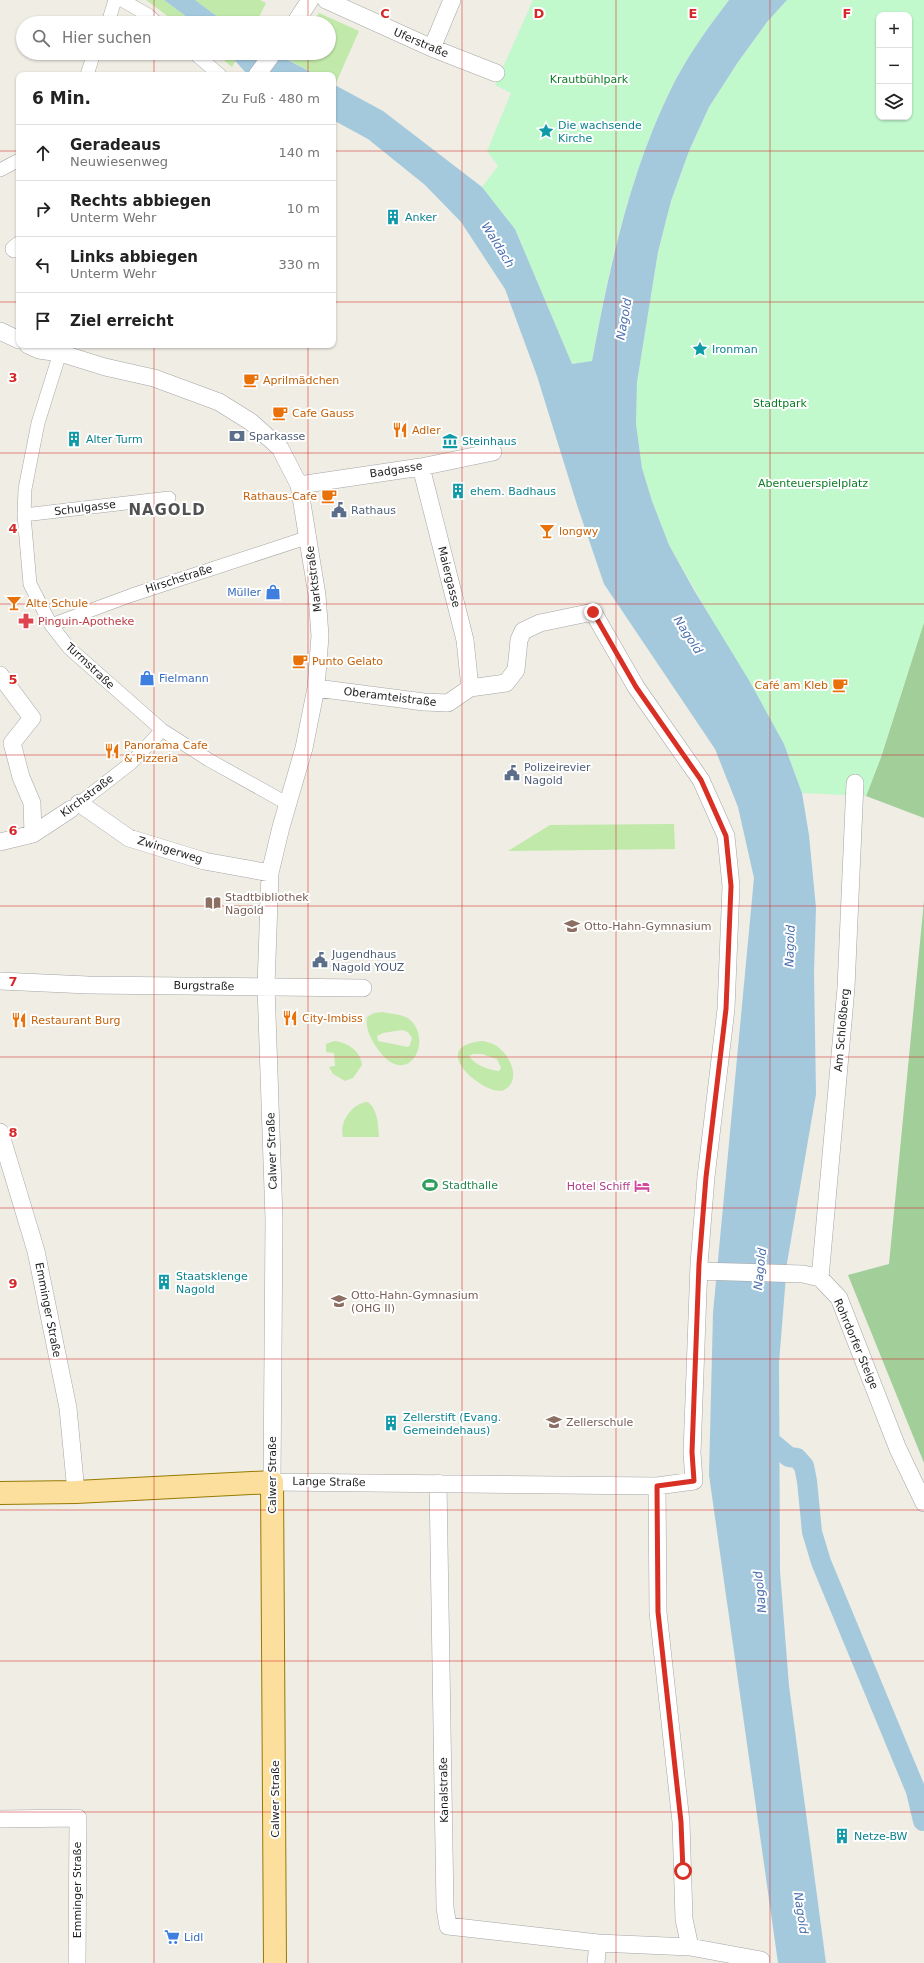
<!DOCTYPE html>
<html lang="de">
<head>
<meta charset="utf-8">
<style>
	:root { --surface:#fff; --page:#f6f6f6; --text:#222; --muted:#767676; --line:#e0e0e0 }
	body { margin:0; font-family:"DejaVu Sans",sans-serif; background:var(--page); color:var(--text) }
	.controls { position:absolute; right:12px; top:12px; display:grid; overflow:hidden; border-radius:8px; box-shadow:0 1px 3px #0004 }
	.controls button { width:36px; height:36px; display:grid; place-items:center; padding:0; border:0; border-bottom:1px solid var(--line); background:var(--surface); color:var(--text); font:20px sans-serif }
	.stop { position:absolute; width:12px; height:12px; margin:-9px; border:3px solid #d93025; border-radius:50%; background:#fff }
	.stop.end { background:#d93025; border-color:#fff; box-shadow:0 1px 4px #0008 }
	.list { margin:0; padding:0; list-style:none }
	h2 { display:flex; justify-content:space-between; align-items:center; height:52px; margin:0; padding:0 16px; font-size:17px }
	h2 small { font-size:13px; font-weight:400; color:var(--muted) }
	.list li { display:grid; grid-template-columns:26px 1fr auto; gap:12px; align-items:center; box-sizing:border-box; height:56px; padding:0 16px; border-top:1px solid var(--line) }
	.list b { display:block; font-size:15px; white-space:nowrap }
	.list p { margin:0; font-size:13px; white-space:nowrap; color:var(--muted) }
	.list em { font-size:13px; font-style:normal; color:var(--muted) }
	.icon { flex:none; width:22px; height:22px; fill:none; stroke:currentColor; stroke-width:2; stroke-linecap:round; stroke-linejoin:round }
	.map { position:relative; flex:none; width:924px; height:1963px; overflow:hidden }
	.search { position:absolute; background:var(--surface); box-shadow:0 1px 3px #0004; left:16px; top:16px; width:320px; height:44px; display:flex; align-items:center; gap:10px; box-sizing:border-box; padding:0 14px; border-radius:22px; color:var(--muted); font-size:15px }
	.panel { position:absolute; background:var(--surface); box-shadow:0 1px 3px #0004; left:16px; top:72px; width:320px; height:276px; border-radius:8px }
	.map>svg:first-child { display:block }
	.grass { fill:#c1e9aa; fill-rule:evenodd }
	.forest { fill:#a1ce99 }
	.park { fill:#c1f9cd; fill-rule:evenodd }
	.water { fill:#a4c9dd }
	.lines { fill:none; stroke-linecap:round; stroke-linejoin:round }
	.canal { stroke:#a4c9dd; stroke-width:20 }
	.pedestrian-casing { stroke:#a5a5a5; stroke-width:14 }
	.minor-casing { stroke:#a5a5a5; stroke-width:18 }
	.primary-casing { stroke:#987a00; stroke-width:24 }
	.pedestrian { stroke:#fff; stroke-width:13 }
	.minor { stroke:#fff; stroke-width:17 }
	.primary { stroke:#fcdf9d; stroke-width:22 }
	.route { stroke:#d93025; stroke-width:5 }
	.grid { fill:none; stroke:#d62828; stroke-width:1; stroke-opacity:0.55 }
	.labels { text-anchor:middle; dominant-baseline:central; stroke-width:4; stroke-linejoin:round; paint-order:stroke }
	.street-label { font-size:11px; fill:#1e1e1e; stroke:#fff }
	.park-label { font-size:11px; fill:#0b7d24; stroke:#fff }
	.culture-label { font-size:11px; fill:#0d838f; stroke:#fff; text-anchor:start }
	.food-label { font-size:11px; fill:#c56008; stroke:#fff; text-anchor:start }
	.service-label { font-size:11px; fill:#4e5e75; stroke:#fff; text-anchor:start }
	.shop-label { font-size:11px; fill:#366cbe; stroke:#fff; text-anchor:start }
	.health-label { font-size:11px; fill:#be3a42; stroke:#fff; text-anchor:start }
	.education-label { font-size:11px; fill:#785e54; stroke:#fff; text-anchor:start }
	.leisure-label { font-size:11px; fill:#27864d; stroke:#fff; text-anchor:start }
	.hotel-label { font-size:11px; fill:#b23c85; stroke:#fff; text-anchor:end }
	.water-label { font-size:12px; font-style:italic; fill:#4a6fae; stroke:#fff }
	.district-label { font-size:15px; font-weight:bold; letter-spacing:1px; fill:#515151; stroke:#fff }
	.grid-label { font-size:13px; text-anchor:middle; font-weight:bold; fill:#d62828; stroke:#fff; stroke-width:4; stroke-linejoin:round; paint-order:stroke }
</style>
</head>
<body>
<div class="map">
<svg width="924" height="1963" viewBox="0 0 924 1963">
	<rect width="100%" height="100%" fill="#efede4"/>
	<!-- grass -->
	<path class="grass" d="M 146,0 L 164,0 L 195,23 L 177,23 Z
		M 195,0 L 260,0 L 266,3 L 256,23 L 226,23 Z
		M 319,13 L 359,31 L 335,85 L 333,84 L 333,75 L 316,75 L 289,60 L 293,53 L 329,53 L 329,23 L 312,23 Z
		M 215,53 L 228,53 L 236,60 L 232,67 Z
		M 674,824 L 675,849 L 508,851 L 550,825 Z
		M 383,1012 C 391,1014 403,1014 409,1019 C 435,1040 407,1092 377,1048 C 371,1039 365,1028 367,1017 L 374,1013 ZM 402,1030 L 408,1032 L 412,1038 L 410,1045 L 408,1047 L 378,1041 L 377,1036 L 383,1033 Z
		M 334,1041 C 347,1042 361,1051 362,1065 L 353,1078 L 345,1081 L 333,1074 L 329,1067 L 335,1066 L 334,1053 L 326,1052 L 326,1044 Z
		M 483,1041 C 487,1042 492,1043 495,1045 C 509,1053 523,1080 504,1090 C 487,1098 423,1046 483,1041 ZM 473,1054 L 482,1054 L 497,1059 L 501,1068 L 499,1071 C 488,1070 475,1065 469,1056 Z
		M 368,1102 C 378,1110 378,1125 379,1137 L 343,1137 C 339,1122 352,1103 368,1102 Z"/>
	<!-- forest -->
	<path class="forest" d="M 924,622 L 924,818 L 866,796 L 881,757 Z
		M 924,901 L 924,1463 L 848,1275 L 889,1264 Z"/>
	<!-- park -->
	<path class="park" d="M 533,0 L 729,0 C 707,29 686,58 670,91 C 629,175 608,270 592,361 L 572,364 L 515,229 L 482,187 L 498,166 L 487,151 L 511,93 L 495,85 Z
		M 787,0 L 924,0 L 924,622 L 881,757 L 866,796 L 802,793 L 784,744 L 669,545 L 652,501 L 642,468 L 636,424 L 637,382 L 658,252 L 671,201 L 689,151 L 709,107 L 738,62 L 767,22 ZM 879,15 L 909,15 L 909,117 L 879,117 Z"/>
	<!-- water -->
	<path class="water" d="M 164,0 L 195,0 L 226,23 L 195,23 Z
		M 729,0 L 787,0 L 767,22 L 738,62 L 709,107 L 689,151 L 671,201 L 658,252 L 637,382 L 636,424 L 642,468 L 652,501 L 669,545 L 694,590 L 750,682 L 784,744 L 802,793 L 809,835 L 816,908 L 814,972 L 816,1094 L 787,1263 L 779,1363 L 780,1571 L 789,1686 L 826,1963 L 778,1963 L 709,1475 L 713,1313 L 754,878 L 738,807 L 715,749 L 604,584 L 578,508 L 537,376 L 505,289 L 461,222 L 425,185 L 368,139 L 333,120 L 333,84 L 383,111 L 482,187 L 515,229 L 572,364 L 592,361 C 609,270 629,175 670,91 C 686,58 707,29 729,0 Z
		M 228,53 L 275,53 L 316,75 L 248,75 Z"/>
	<g class="lines">
		<!-- canal -->
		<path class="canal" d="M 758,1431 L 789,1457 L 797,1458 L 804,1466 L 807,1481 L 812,1532 L 821,1562 L 916,1791 L 923,1821"/>
		<defs>
			<path id="pedestrian" d="M 122,0 L 148,15 L 157,23
				M 108,23 L 115,0
				M 194,53 L 220,75
				M 87,75 L 94,53
				M 0,170 L 19,160
				M 60,353 L 38,423 L 25,489 L 24,515 L 30,584 L 51,625 L 69,648 L 162,730 L 209,760 L 288,804
				M 24,515 L 169,498
				M 51,625 L 132,595 L 309,537
				M 73,808 L 131,763 L 162,730"/>
			<path id="minor" d="M 326,0 L 432,48 L 496,73
				M 295,23 L 310,0
				M 432,48 L 452,0
				M 257,75 L 273,53
				M 14,249 L 19,245
				M 0,331 L 19,340
				M 28,345 L 39,350 L 60,353 L 105,367 L 154,378 L 219,402 L 251,422 L 280,448 L 299,485 L 317,595 L 320,636 L 316,688 L 304,748 L 281,827 L 270,873 L 266,986 L 274,1219 L 272,1482 L 657,1486 L 694,1481 L 692,1453 L 699,1264 L 706,1177 L 726,1009 L 731,886 L 726,836 L 701,780 L 636,687 L 593,612 L 540,623 L 523,631 L 519,640 L 516,670 L 506,683 L 470,688 L 448,703 L 424,702 L 316,688
				M 421,467 L 465,640 L 470,688
				M 299,485 L 421,467 L 493,452
				M 0,675 L 32,718 L 12,743 L 21,777 L 32,803 L 33,834
				M 79,803 L 129,838 L 204,861 L 270,873
				M 0,842 L 33,834 L 71,809
				M 0,981 L 88,985 L 363,988
				M 0,1132 L 36,1251 L 68,1408 L 76,1492
				M 699,1271 L 803,1274 L 820,1278 L 839,1298 L 898,1449 L 924,1503
				M 820,1278 L 846,988 L 855,783
				M 438,1483 L 445,1908 L 448,1926 L 598,1943 L 596,1963
				M 657,1486 L 658,1612 L 681,1822 L 684,1919 L 690,1947
				M 0,1819 L 78,1818 L 77,1963
				M 598,1943 L 690,1947 L 761,1960 L 761,1963"/>
			<path id="primary" d="M 0,1493 L 76,1492 L 272,1482 L 275,1963"/>
		</defs>
		<!-- pedestrian casing -->
		<use href="#pedestrian" class="pedestrian-casing"/>
		<!-- minor casing -->
		<use href="#minor" class="minor-casing"/>
		<!-- primary casing -->
		<use href="#primary" class="primary-casing"/>
		<!-- pedestrian -->
		<use href="#pedestrian" class="pedestrian"/>
		<!-- minor -->
		<use href="#minor" class="minor"/>
		<!-- primary -->
		<use href="#primary" class="primary"/>
	</g>
	<g class="lines">
		<!-- route -->
		<path class="route" d="M 593,612 L 636,687 L 701,780 L 726,836 L 731,886 L 726,1009 L 706,1177 L 699,1264 L 692,1452 L 694,1481 L 657,1486 L 658,1612 L 681,1822 L 683,1871"/>
	</g>
	<!-- grid -->
	<path class="grid" d="M 154,0 L 154,23M 308,0 L 308,23M 462,0 L 462,1963M 616,0 L 616,1963M 770,0 L 770,1963M 154,53 L 154,75M 308,53 L 308,75M 0,151 L 19,151M 333,151 L 924,151M 0,302 L 19,302M 333,302 L 924,302M 154,345 L 154,1963M 308,345 L 308,1963M 0,453 L 924,453M 0,604 L 924,604M 0,755 L 924,755M 0,906 L 924,906M 0,1057 L 924,1057M 0,1208 L 924,1208M 0,1359 L 924,1359M 0,1510 L 924,1510M 0,1661 L 924,1661M 0,1812 L 924,1812"/>
	<!-- icons -->
	<defs>
		<symbol id="sight-bare" viewBox="-9 -9 18 18"><path d="M0-6L1.8-2.2L6-1.7L2.9 1.2L3.7 5.4L0 3.3L-3.7 5.4L-2.9 1.2L-6-1.7L-1.8-2.2Z" fill="#0f9aa8" stroke="#fff" stroke-width="2.5" paint-order="stroke"/></symbol>
		<symbol id="building-bare" viewBox="-9 -9 18 18"><path d="M-4-6H4V6H1V3H-1V6H-4ZM-2.5-4.3h1.7v1.8h-1.7ZM.8-4.3h1.7v1.8H.8ZM-2.5-1h1.7V.8h-1.7ZM.8-1h1.7V.8H.8Z" fill="#0f9aa8" stroke="#fff" stroke-width="2.5" paint-order="stroke"/></symbol>
		<symbol id="cafe-bare" viewBox="-9 -9 18 18"><path d="M-5.5-4.5H6V0H3Q3 3.5 0 3.5H-2.5Q-5.5 3.5-5.5 0ZM3-3.2v2h1.7v-2ZM-6 4.5H4V6H-6Z" fill="#e8710a" stroke="#fff" stroke-width="2.5" paint-order="stroke"/></symbol>
		<symbol id="restaurant-bare" viewBox="-9 -9 18 18"><path d="M-5-6h1v4h1v-4h1v4h1v-4h1v5L-1.5 .5V6h-2V.5L-5-1ZM5-6V6H3V1.5H1.5Q1.5-4 5-6Z" fill="#e8710a" stroke="#fff" stroke-width="2.5" paint-order="stroke"/></symbol>
		<symbol id="bank-bare" viewBox="-9 -9 18 18"><path d="M-6-4H6V4H-6ZM0-2.3a2.3 2.3 0 1 0 0 4.6a2.3 2.3 0 1 0 0-4.6Z" fill="#5c6f8a" stroke="#fff" stroke-width="2.5" paint-order="stroke"/></symbol>
		<symbol id="museum-bare" viewBox="-9 -9 18 18"><path d="M0-6L6-3V-2H-6V-3ZM-5-1h2V3h-2ZM-1-1h2V3h-2ZM3-1h2V3H3ZM-6 4H6V6H-6Z" fill="#0f9aa8" stroke="#fff" stroke-width="2.5" paint-order="stroke"/></symbol>
		<symbol id="civic-bare" viewBox="-9 -9 18 18"><path d="M-.6-6.5H3V-4.5H.6V-3L4-1V1h2V6H-6V1h2V-1L-.6-3ZM-1.2 2.5V6h2.4V2.5Z" fill="#5c6f8a" stroke="#fff" stroke-width="2.5" paint-order="stroke"/></symbol>
		<symbol id="bar-bare" viewBox="-9 -9 18 18"><path d="M-6-5H6L.8 .8V4.5H3.5V6h-7V4.5H-.8V.8Z" fill="#e8710a" stroke="#fff" stroke-width="2.5" paint-order="stroke"/></symbol>
		<symbol id="shop-bare" viewBox="-9 -9 18 18"><path d="M-5-2.5h2.3a2.7 3.5 0 0 1 5.4 0H5L5.5 6h-11ZM-1.5-2.5h3a1.5 2.3 0 0 0-3 0Z" fill="#3f7fe0" stroke="#fff" stroke-width="2.5" paint-order="stroke"/></symbol>
		<symbol id="pharmacy-bare" viewBox="-9 -9 18 18"><path d="M-2-6h4v4h4v4h-4v4h-4v-4h-4v-4h4Z" fill="#e0444e" stroke="#fff" stroke-width="2.5" paint-order="stroke"/></symbol>
		<symbol id="library-bare" viewBox="-9 -9 18 18"><path d="M-6-4Q-3-5.5-.7-3.5V5Q-3 3-6 4ZM6-4Q3-5.5 .7-3.5V5Q3 3 6 4Z" fill="#8d6e63" stroke="#fff" stroke-width="2.5" paint-order="stroke"/></symbol>
		<symbol id="school-bare" viewBox="-9 -9 18 18"><path d="M0-5L7-2L0 1L-7-2ZM-4 1L0 2.5L4 1V4Q0 6-4 4Z" fill="#8d6e63" stroke="#fff" stroke-width="2.5" paint-order="stroke"/></symbol>
		<symbol id="stadium-bare" viewBox="-9 -9 18 18"><path d="M0-5a6.5 5 0 1 0 0 10a6.5 5 0 1 0 0-10ZM-3.5-1.8h7v3.6h-7Z" fill="#2e9e5b" stroke="#fff" stroke-width="2.5" paint-order="stroke"/></symbol>
		<symbol id="hotel-bare" viewBox="-9 -9 18 18"><path d="M-6-4.5h1.5V1H6V5H4.5V3h-9V5H-6ZM-4 0a1.8 1.8 0 1 1 3.6 0ZM.5 0V-2.5h3Q6-2.5 6 0Z" fill="#d1479c" stroke="#fff" stroke-width="2.5" paint-order="stroke"/></symbol>
		<symbol id="supermarket-bare" viewBox="-9 -9 18 18"><path d="M-6-5.5h2.5l.6 2H6L4.5 2H-2.5L-4.4-4H-6ZM-1.5 3.2a1.3 1.3 0 1 0 .1 0ZM3 3.2a1.3 1.3 0 1 0 .1 0Z" fill="#3f7fe0" stroke="#fff" stroke-width="2.5" paint-order="stroke"/></symbol>
	</defs>
	<g fill-rule="evenodd">
		<use href="#sight-bare" x="535" y="120" width="22" height="22"/>
		<use href="#building-bare" x="382" y="206" width="22" height="22"/>
		<use href="#sight-bare" x="689" y="338" width="22" height="22"/>
		<use href="#cafe-bare" x="240" y="369" width="22" height="22"/>
		<use href="#cafe-bare" x="269" y="402" width="22" height="22"/>
		<use href="#restaurant-bare" x="389" y="419" width="22" height="22"/>
		<use href="#bank-bare" x="226" y="425" width="22" height="22"/>
		<use href="#building-bare" x="63" y="428" width="22" height="22"/>
		<use href="#museum-bare" x="439" y="430" width="22" height="22"/>
		<use href="#building-bare" x="447" y="480" width="22" height="22"/>
		<use href="#cafe-bare" x="318" y="485" width="22" height="22"/>
		<use href="#civic-bare" x="328" y="499" width="22" height="22"/>
		<use href="#bar-bare" x="536" y="520" width="22" height="22"/>
		<use href="#shop-bare" x="262" y="581" width="22" height="22"/>
		<use href="#bar-bare" x="3" y="592" width="22" height="22"/>
		<use href="#pharmacy-bare" x="15" y="610" width="22" height="22"/>
		<use href="#cafe-bare" x="289" y="650" width="22" height="22"/>
		<use href="#shop-bare" x="136" y="667" width="22" height="22"/>
		<use href="#cafe-bare" x="829" y="674" width="22" height="22"/>
		<use href="#restaurant-bare" x="101" y="740" width="22" height="22"/>
		<use href="#civic-bare" x="501" y="762" width="22" height="22"/>
		<use href="#library-bare" x="202" y="892" width="22" height="22"/>
		<use href="#school-bare" x="561" y="915" width="22" height="22"/>
		<use href="#civic-bare" x="309" y="949" width="22" height="22"/>
		<use href="#restaurant-bare" x="279" y="1007" width="22" height="22"/>
		<use href="#restaurant-bare" x="8" y="1009" width="22" height="22"/>
		<use href="#stadium-bare" x="419" y="1174" width="22" height="22"/>
		<use href="#hotel-bare" x="631" y="1175" width="22" height="22"/>
		<use href="#building-bare" x="153" y="1271" width="22" height="22"/>
		<use href="#school-bare" x="328" y="1290" width="22" height="22"/>
		<use href="#school-bare" x="543" y="1411" width="22" height="22"/>
		<use href="#building-bare" x="380" y="1412" width="22" height="22"/>
		<use href="#building-bare" x="831" y="1825" width="22" height="22"/>
		<use href="#supermarket-bare" x="161" y="1926" width="22" height="22"/>
	</g>
	<g class="labels">
		<!-- street labels -->
		<g class="street-label">
			<text transform="translate(421 43) rotate(23)">Uferstraße</text>
			<text transform="translate(396 470) rotate(-9)">Badgasse</text>
			<text transform="translate(85 508) rotate(-7)">Schulgasse</text>
			<text transform="translate(449 577) rotate(76)">Maiergasse</text>
			<text transform="translate(179 579) rotate(-18)">Hirschstraße</text>
			<text transform="translate(314 579) rotate(-97)">Marktstraße</text>
			<text transform="translate(90 666) rotate(43)">Turmstraße</text>
			<text transform="translate(390 697) rotate(7)">Oberamteistraße</text>
			<text transform="translate(87 796) rotate(-37)">Kirchstraße</text>
			<text transform="translate(170 850) rotate(17)">Zwingerweg</text>
			<text transform="translate(204 986) rotate(1)">Burgstraße</text>
			<text transform="translate(842 1030) rotate(-85)">Am Schloßberg</text>
			<text transform="translate(272 1151) rotate(-92)">Calwer Straße</text>
			<text transform="translate(48 1310) rotate(79)">Emminger Straße</text>
			<text transform="translate(856 1344) rotate(67)">Rohrdorfer Steige</text>
			<text transform="translate(272 1475) rotate(-90)">Calwer Straße</text>
			<text transform="translate(329 1482) rotate(1)">Lange Straße</text>
			<text transform="translate(444 1790) rotate(-91)">Kanalstraße</text>
			<text transform="translate(275 1799) rotate(-90)">Calwer Straße</text>
			<text transform="translate(77 1890) rotate(-90)">Emminger Straße</text>
		</g>
		<!-- park labels -->
		<g class="park-label">
			<text x="589" y="79">Krautbühlpark</text>
			<text x="780" y="403">Stadtpark</text>
			<text x="813" y="483">Abenteuerspielplatz</text>
		</g>
		<!-- culture labels -->
		<g class="culture-label">
			<text x="558" y="125">Die wachsende<tspan x="558" dy="13">Kirche</tspan></text>
			<text x="405" y="217">Anker</text>
			<text x="712" y="349">Ironman</text>
			<text x="86" y="439">Alter Turm</text>
			<text x="462" y="441">Steinhaus</text>
			<text x="470" y="491">ehem. Badhaus</text>
			<text x="176" y="1276">Staatsklenge<tspan x="176" dy="13">Nagold</tspan></text>
			<text x="403" y="1417">Zellerstift (Evang.<tspan x="403" dy="13">Gemeindehaus)</tspan></text>
			<text x="854" y="1836">Netze-BW</text>
		</g>
		<!-- food labels -->
		<g class="food-label">
			<text x="263" y="380">Aprilmädchen</text>
			<text x="292" y="413">Cafe Gauss</text>
			<text x="412" y="430">Adler</text>
			<text x="317" y="496" text-anchor="end">Rathaus-Cafe</text>
			<text x="559" y="531">longwy</text>
			<text x="26" y="603">Alte Schule</text>
			<text x="312" y="661">Punto Gelato</text>
			<text x="828" y="685" text-anchor="end">Café am Kleb</text>
			<text x="124" y="745">Panorama Cafe<tspan x="124" dy="13">&amp; Pizzeria</tspan></text>
			<text x="302" y="1018">City-Imbiss</text>
			<text x="31" y="1020">Restaurant Burg</text>
		</g>
		<!-- service labels -->
		<g class="service-label">
			<text x="249" y="436">Sparkasse</text>
			<text x="351" y="510">Rathaus</text>
			<text x="524" y="767">Polizeirevier<tspan x="524" dy="13">Nagold</tspan></text>
			<text x="332" y="954">Jugendhaus<tspan x="332" dy="13">Nagold YOUZ</tspan></text>
		</g>
		<!-- shop labels -->
		<g class="shop-label">
			<text x="261" y="592" text-anchor="end">Müller</text>
			<text x="159" y="678">Fielmann</text>
			<text x="184" y="1937">Lidl</text>
		</g>
		<!-- health labels -->
		<g class="health-label">
			<text x="38" y="621">Pinguin-Apotheke</text>
		</g>
		<!-- education labels -->
		<g class="education-label">
			<text x="225" y="897">Stadtbibliothek<tspan x="225" dy="13">Nagold</tspan></text>
			<text x="584" y="926">Otto-Hahn-Gymnasium</text>
			<text x="351" y="1295">Otto-Hahn-Gymnasium<tspan x="351" dy="13">(OHG II)</tspan></text>
			<text x="566" y="1422">Zellerschule</text>
		</g>
		<!-- leisure labels -->
		<g class="leisure-label">
			<text x="442" y="1185">Stadthalle</text>
		</g>
		<!-- hotel labels -->
		<g class="hotel-label">
			<text x="630" y="1186">Hotel Schiff</text>
		</g>
		<!-- water labels -->
		<g class="water-label">
			<text transform="translate(498 245) rotate(58)">Waldach</text>
			<text transform="translate(624 319) rotate(-80)">Nagold</text>
			<text transform="translate(688 635) rotate(57)">Nagold</text>
			<text transform="translate(790 946) rotate(-88)">Nagold</text>
			<text transform="translate(760 1269) rotate(-84)">Nagold</text>
			<text transform="translate(760 1592) rotate(-96)">Nagold</text>
			<text transform="translate(801 1913) rotate(82)">Nagold</text>
		</g>
		<!-- district labels -->
		<g class="district-label">
			<text x="167" y="510">NAGOLD</text>
		</g>
	</g>
	<g class="grid-label">
		<text x="385" y="18">C</text>
		<text x="539" y="18">D</text>
		<text x="693" y="18">E</text>
		<text x="847" y="18">F</text>
		<text x="13" y="382">3</text>
		<text x="13" y="533">4</text>
		<text x="13" y="684">5</text>
		<text x="13" y="835">6</text>
		<text x="13" y="986">7</text>
		<text x="13" y="1137">8</text>
		<text x="13" y="1288">9</text>
	</g>
</svg>
<div class="controls">
<button>+</button>
<button>−</button>
<button><svg class="icon" aria-label="layers" viewBox="0 0 24 24"><path d="M12 4l9 5-9 5-9-5zM3 14l9 5 9-5"/></svg></button>
</div>
<div class="stop" style="left:683px;top:1871px"></div>
<div class="stop end" style="left:593px;top:612px"></div>
<div class="search"><svg class="icon" aria-label="search" viewBox="0 0 24 24"><circle cx="10" cy="10" r="6"/><path d="M15 15l6 6"/></svg>Hier suchen</div>
<section class="panel">
<h2>6 Min.<small>Zu Fuß · 480 m</small></h2>
<ul class="list">
<li><svg class="icon" aria-label="ahead" viewBox="0 0 24 24"><path d="M12 20V5M6 11l6-6 6 6"/></svg><div><b>Geradeaus</b><p>Neuwiesenweg</p></div><em>140 m</em></li>
<li><svg class="icon" aria-label="right" viewBox="0 0 24 24"><path d="M7 20v-9h11M14 6l5 5-5 5"/></svg><div><b>Rechts abbiegen</b><p>Unterm Wehr</p></div><em>10 m</em></li>
<li><svg class="icon" aria-label="left" viewBox="0 0 24 24"><path d="M17 20v-9H6M10 6l-5 5 5 5"/></svg><div><b>Links abbiegen</b><p>Unterm Wehr</p></div><em>330 m</em></li>
<li><svg class="icon" aria-label="arrive" viewBox="0 0 24 24"><path d="M6 21V4h12l-3 4 3 4H6"/></svg><div><b>Ziel erreicht</b></div></li>
</ul>
</section>
</div>
</body>
</html>
